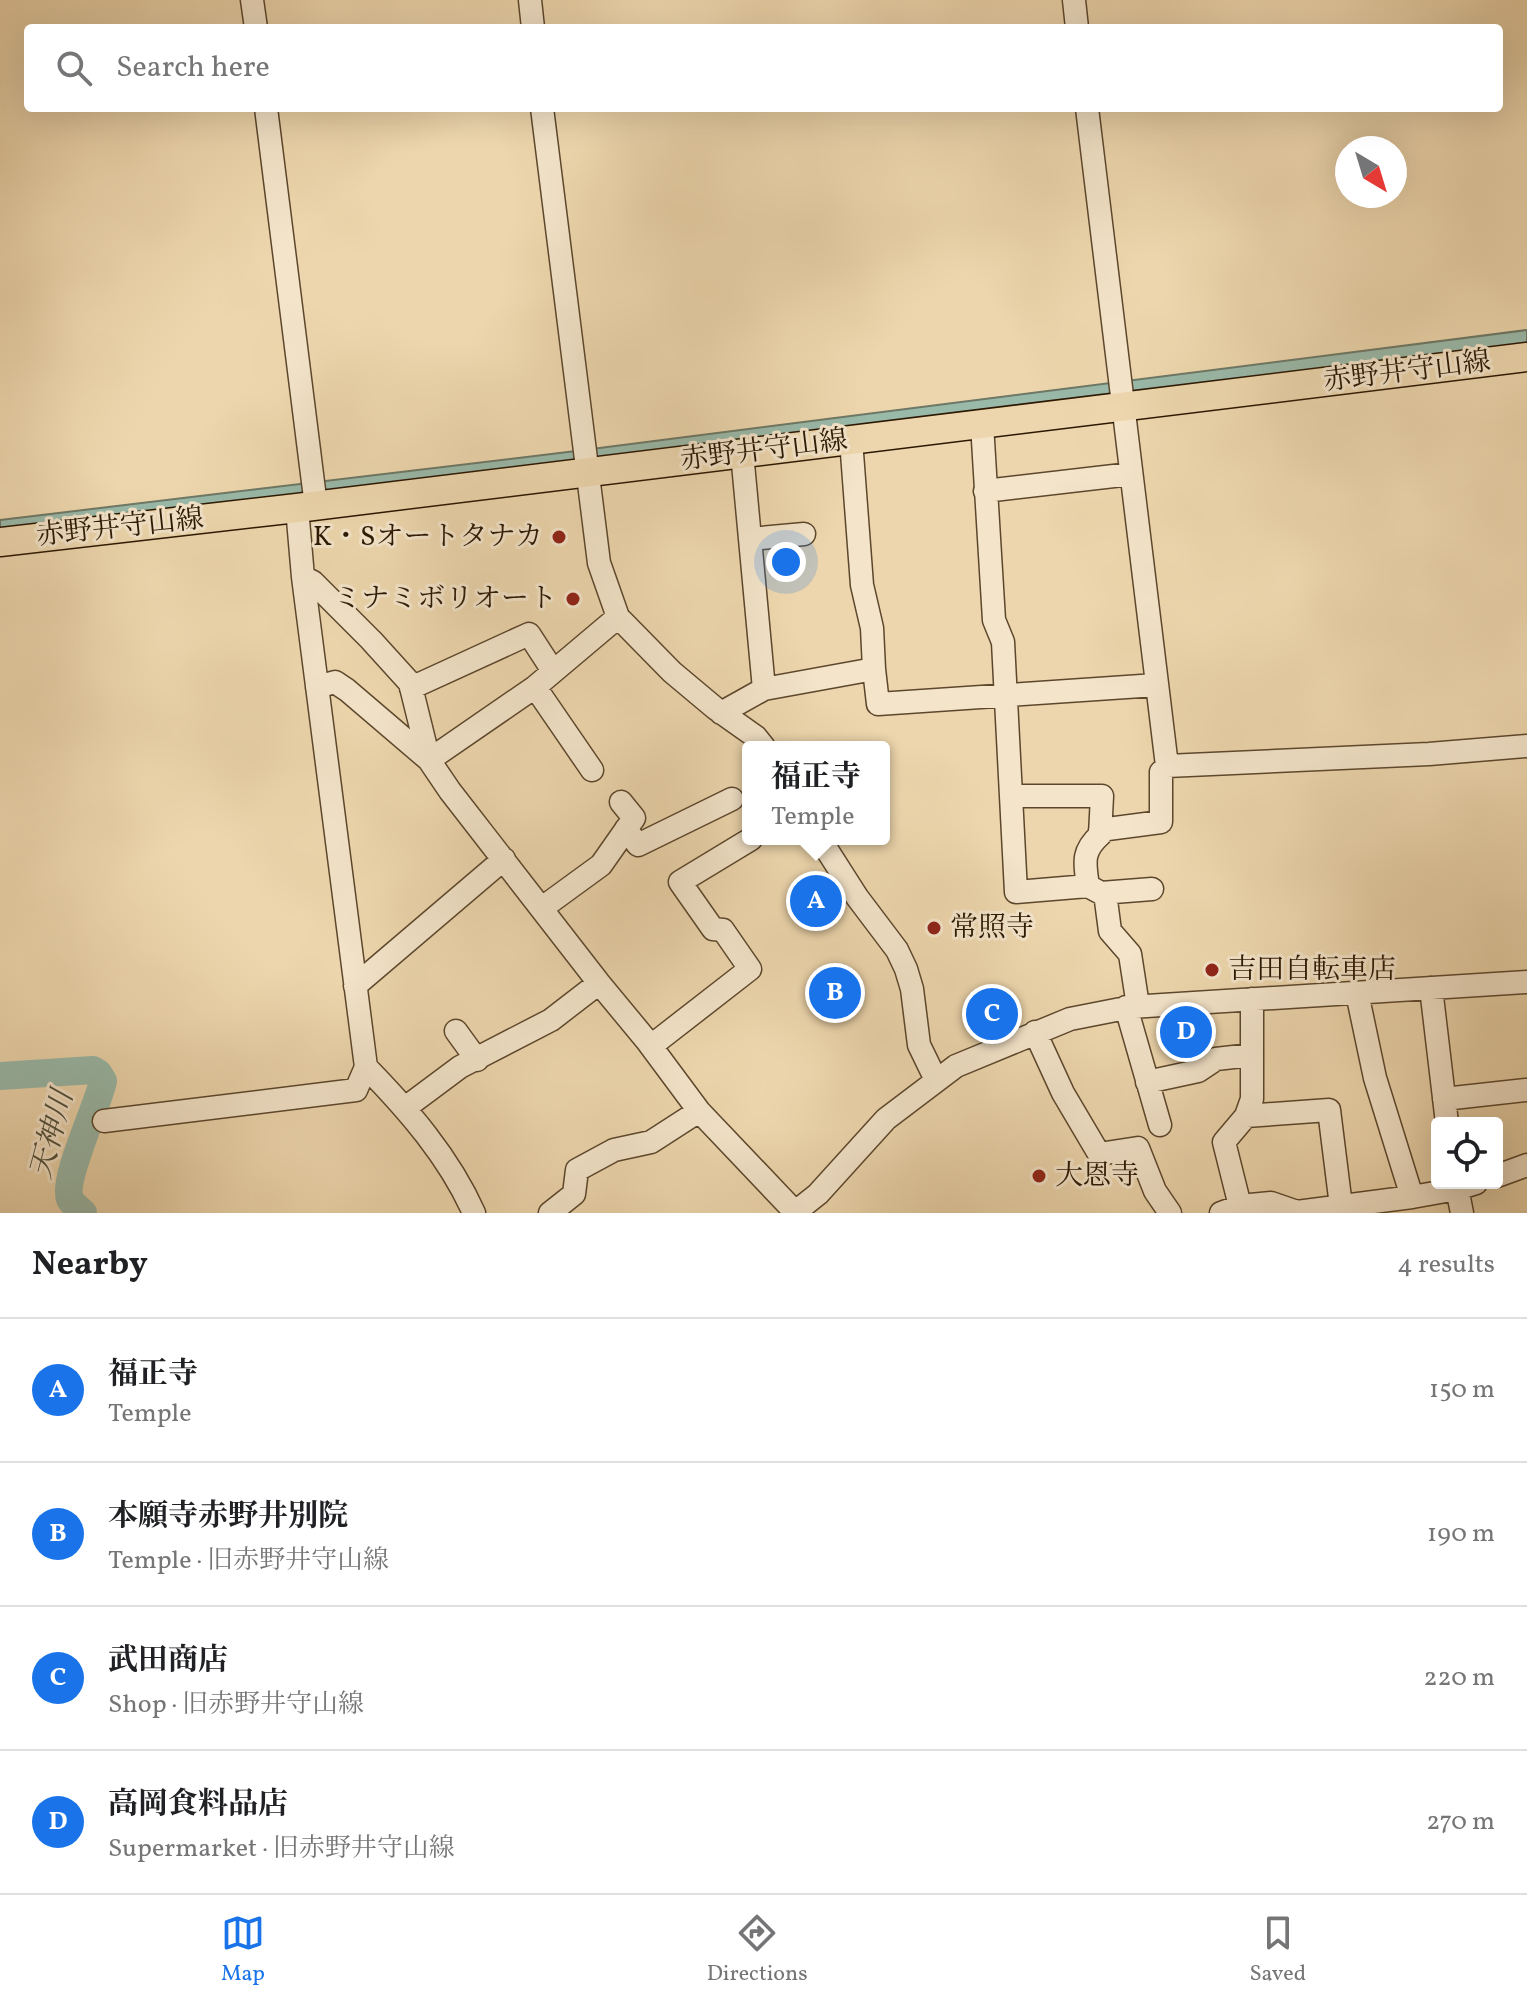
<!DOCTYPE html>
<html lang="en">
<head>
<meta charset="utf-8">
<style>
	:root { --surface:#fff; --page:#f2f2f2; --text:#202124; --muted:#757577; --line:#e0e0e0; --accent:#1a73e8 }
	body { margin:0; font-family:Vollkorn,"Noto Serif JP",serif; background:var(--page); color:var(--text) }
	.controls { position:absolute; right:24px; bottom:24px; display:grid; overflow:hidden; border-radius:8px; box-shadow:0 8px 32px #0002 }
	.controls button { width:72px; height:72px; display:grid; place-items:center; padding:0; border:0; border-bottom:2px solid var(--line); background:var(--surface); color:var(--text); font:40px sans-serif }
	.compass { position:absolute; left:1335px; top:136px; width:72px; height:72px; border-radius:50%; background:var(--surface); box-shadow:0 8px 32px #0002; rotate:142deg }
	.you { position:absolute; left:786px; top:562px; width:28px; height:28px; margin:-20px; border:6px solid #fff; border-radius:50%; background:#1a73e8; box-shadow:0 0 0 12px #1a73e833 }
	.badge { display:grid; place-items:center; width:52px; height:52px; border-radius:50%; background:var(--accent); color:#fff; font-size:26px; font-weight:700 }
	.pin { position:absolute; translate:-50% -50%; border:4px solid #fff; box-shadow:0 2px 8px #0006 }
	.popup { position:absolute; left:742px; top:741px; width:148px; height:104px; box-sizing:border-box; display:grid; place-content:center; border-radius:8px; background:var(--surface); filter:drop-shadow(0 2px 6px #0005); font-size:26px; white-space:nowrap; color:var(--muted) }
	.popup b { font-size:30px; color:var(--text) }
	.popup::after { content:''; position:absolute; left:50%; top:100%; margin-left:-16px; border:16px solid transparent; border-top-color:var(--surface) }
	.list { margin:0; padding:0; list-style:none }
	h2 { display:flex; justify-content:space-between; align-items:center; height:104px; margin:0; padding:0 32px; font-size:34px }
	h2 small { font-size:26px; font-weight:400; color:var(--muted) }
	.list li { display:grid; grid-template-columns:52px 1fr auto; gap:24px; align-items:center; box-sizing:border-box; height:144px; padding:0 32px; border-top:2px solid var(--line) }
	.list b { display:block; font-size:30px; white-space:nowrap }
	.list p { margin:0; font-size:26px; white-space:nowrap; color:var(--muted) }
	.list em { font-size:26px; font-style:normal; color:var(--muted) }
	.icon { flex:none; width:44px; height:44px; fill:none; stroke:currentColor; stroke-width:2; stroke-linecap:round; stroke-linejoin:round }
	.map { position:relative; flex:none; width:1527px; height:1213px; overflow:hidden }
	.search { position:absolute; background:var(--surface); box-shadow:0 8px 32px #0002; left:24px; right:24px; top:24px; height:88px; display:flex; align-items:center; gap:20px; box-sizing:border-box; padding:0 28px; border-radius:8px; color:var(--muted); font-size:30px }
	.sheet { height:680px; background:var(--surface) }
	nav { display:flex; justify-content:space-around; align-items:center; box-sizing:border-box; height:112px; border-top:2px solid var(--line); background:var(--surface); font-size:22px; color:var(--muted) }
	nav a { display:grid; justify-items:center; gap:4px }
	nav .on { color:var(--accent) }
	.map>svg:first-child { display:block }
	.water { fill:#99b9a9; stroke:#6d7866; stroke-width:2 }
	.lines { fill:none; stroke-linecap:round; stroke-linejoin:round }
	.river { stroke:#99b9a9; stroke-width:28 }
	.minor-casing { stroke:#5c472d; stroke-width:25 }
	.major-casing { stroke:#2b1702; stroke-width:31 }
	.minor { stroke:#f3e4ca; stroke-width:22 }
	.major { stroke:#edd6ad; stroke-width:28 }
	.poi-dot { fill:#8f2418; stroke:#f3e4ca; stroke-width:3 }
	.labels { text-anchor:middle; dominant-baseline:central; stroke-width:6; stroke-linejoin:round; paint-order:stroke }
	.street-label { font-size:28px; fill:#2b1702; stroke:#f3e4ca }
	.poi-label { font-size:28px; fill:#2b1702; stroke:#f3e4ca; text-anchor:start }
	.water-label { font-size:30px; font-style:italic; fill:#52503c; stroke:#f3e4ca }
</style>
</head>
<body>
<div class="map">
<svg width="1527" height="1213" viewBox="0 0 1527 1213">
	<rect width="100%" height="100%" fill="#edd6ad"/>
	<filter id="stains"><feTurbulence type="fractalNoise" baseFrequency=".0025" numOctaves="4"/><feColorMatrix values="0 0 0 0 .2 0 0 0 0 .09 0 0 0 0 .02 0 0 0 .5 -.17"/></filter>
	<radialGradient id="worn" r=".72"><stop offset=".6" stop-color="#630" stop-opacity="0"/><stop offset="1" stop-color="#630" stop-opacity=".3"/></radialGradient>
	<!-- water -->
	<path class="water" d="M 1527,330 L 1527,343 L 1307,372 L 0,532 L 0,520 L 576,451 Z"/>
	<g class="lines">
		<!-- river -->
		<path class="river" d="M 0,1076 L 93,1070 L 98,1073 L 103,1081 C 98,1106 62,1179 70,1199 C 72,1204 79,1209 83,1213"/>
		<defs>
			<path id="minor" d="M 252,0 L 256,28
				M 530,0 L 533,28
				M 1074,0 L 1077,28
				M 266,108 L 316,506
				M 542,108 L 599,563 L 618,617 L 672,672 L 715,708 L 756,737 L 764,747
				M 1087,108 L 1167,766 L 1429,754 L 1527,746
				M 982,424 L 994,620 L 1003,642 L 1016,892 L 1088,886 L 1101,893 L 1152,889
				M 851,440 L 862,585 L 872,628 L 874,669
				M 742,453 L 764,689
				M 985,491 L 1131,474
				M 750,539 L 804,534
				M 303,577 L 313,582 L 371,640 L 410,683 L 429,760
				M 317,687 L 335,682 L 347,690 L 429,760 L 450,791 L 599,983 L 647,1041 L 699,1111 L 796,1213
				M 535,687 L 592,770
				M 411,688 L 529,634 L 553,671
				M 721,713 L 764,689 L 874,669 L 878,704 L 1156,685
				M 429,760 L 535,687 L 618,617
				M 1011,796 L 1102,796 L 1100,835 C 1081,852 1085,864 1088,886
				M 626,829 L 638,845 L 732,799
				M 1100,830 L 1161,822 L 1161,772 L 1167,766
				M 820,839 L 857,897 L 897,950 L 906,969 L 912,989 L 919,1045 L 936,1080
				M 1105,893 L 1110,931 L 1130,954 L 1138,1006
				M 542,908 L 601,865 L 634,818 L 621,802
				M 355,986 L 504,859
				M 1431,988 L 1447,1123
				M 1357,993 L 1375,1078 L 1412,1197
				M 1126,1007 L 1160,1125
				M 456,1031 L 477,1060
				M 1035,1032 L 1063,1093 L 1099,1154 L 1138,1148 L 1155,1191 L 1170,1213
				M 651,1046 L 750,969 L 723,930 L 713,929 L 680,882 L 751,839
				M 366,1067 C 408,1110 449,1157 474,1213
				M 1147,1082 L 1198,1071 L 1216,1059 L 1251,1055
				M 1444,1099 L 1526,1090
				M 405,1108 L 460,1067 L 551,1020 L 599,983
				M 1246,1116 L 1329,1110 L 1341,1206
				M 104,1121 L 356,1090 L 366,1067 L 303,577 L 297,508
				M 1497,1176 L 1527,1165
				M 1456,1183 L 1462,1213
				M 1240,1206 L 1224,1142 L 1246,1116 L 1252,1099 L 1252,999
				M 550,1213 L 574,1194 L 577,1170 L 614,1150 L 651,1142 L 699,1111
				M 794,1213 L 818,1194 L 886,1119 L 956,1066 L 1070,1019 L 1131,1007 L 1527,982
				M 1221,1213 L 1240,1206 L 1271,1203 L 1297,1212 L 1412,1197 L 1457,1189 L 1476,1183"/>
			<path id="major" d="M 0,542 L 297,508 L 1527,357"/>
		</defs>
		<!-- minor casing -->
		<use href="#minor" class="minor-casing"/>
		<!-- major casing -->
		<use href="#major" class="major-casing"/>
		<!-- minor -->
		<use href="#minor" class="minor"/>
		<!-- major -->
		<use href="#major" class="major"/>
	</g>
	<!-- markers -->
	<g class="poi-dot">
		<circle cx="559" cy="537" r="8"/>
		<circle cx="573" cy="599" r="8"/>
		<circle cx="934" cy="928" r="8"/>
		<circle cx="1212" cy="970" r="8"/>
		<circle cx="1039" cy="1176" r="8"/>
	</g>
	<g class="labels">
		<!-- street labels -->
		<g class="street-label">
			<text transform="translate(1407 372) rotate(-7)">赤野井守山線</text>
			<text transform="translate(764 451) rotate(-7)">赤野井守山線</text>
			<text transform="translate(120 528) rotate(-6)">赤野井守山線</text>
		</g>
		<!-- poi labels -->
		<g class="poi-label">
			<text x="543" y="537" text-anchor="end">K・Sオートタナカ</text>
			<text x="557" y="599" text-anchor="end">ミナミボリオート</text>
			<text x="950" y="928">常照寺</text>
			<text x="1228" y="970">吉田自転車店</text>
			<text x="1055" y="1176">大恩寺</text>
		</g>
		<!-- water labels -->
		<g class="water-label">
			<text transform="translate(53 1135) rotate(-75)">天神川</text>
		</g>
	</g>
	<rect width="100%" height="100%" filter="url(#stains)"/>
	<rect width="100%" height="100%" fill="url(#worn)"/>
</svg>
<div class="controls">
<button><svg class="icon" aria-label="locate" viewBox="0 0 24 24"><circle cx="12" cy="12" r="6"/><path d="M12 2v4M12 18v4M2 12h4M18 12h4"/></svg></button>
</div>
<svg class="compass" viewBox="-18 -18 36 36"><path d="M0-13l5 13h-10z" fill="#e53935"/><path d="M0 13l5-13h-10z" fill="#757577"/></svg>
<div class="you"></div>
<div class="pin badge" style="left:816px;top:901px">A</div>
<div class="popup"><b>福正寺</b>Temple</div>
<div class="pin badge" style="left:835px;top:993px">B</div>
<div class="pin badge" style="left:992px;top:1014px">C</div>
<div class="pin badge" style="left:1186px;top:1032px">D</div>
<div class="search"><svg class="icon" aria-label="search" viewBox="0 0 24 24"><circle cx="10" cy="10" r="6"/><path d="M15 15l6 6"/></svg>Search here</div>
</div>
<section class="sheet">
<h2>Nearby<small>4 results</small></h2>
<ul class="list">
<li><span class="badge">A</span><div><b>福正寺</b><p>Temple</p></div><em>150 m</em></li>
<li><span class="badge">B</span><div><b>本願寺赤野井別院</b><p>Temple · 旧赤野井守山線</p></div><em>190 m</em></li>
<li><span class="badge">C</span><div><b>武田商店</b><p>Shop · 旧赤野井守山線</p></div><em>220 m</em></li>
<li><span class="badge">D</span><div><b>高岡食料品店</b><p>Supermarket · 旧赤野井守山線</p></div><em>270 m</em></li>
</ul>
</section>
<nav>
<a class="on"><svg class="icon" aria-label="map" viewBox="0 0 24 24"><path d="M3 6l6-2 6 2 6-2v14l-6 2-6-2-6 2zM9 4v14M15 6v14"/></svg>Map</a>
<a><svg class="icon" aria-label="directions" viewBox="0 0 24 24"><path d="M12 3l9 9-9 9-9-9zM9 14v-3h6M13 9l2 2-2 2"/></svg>Directions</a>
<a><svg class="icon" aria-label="saved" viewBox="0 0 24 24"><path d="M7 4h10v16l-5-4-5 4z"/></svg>Saved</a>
</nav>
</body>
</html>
